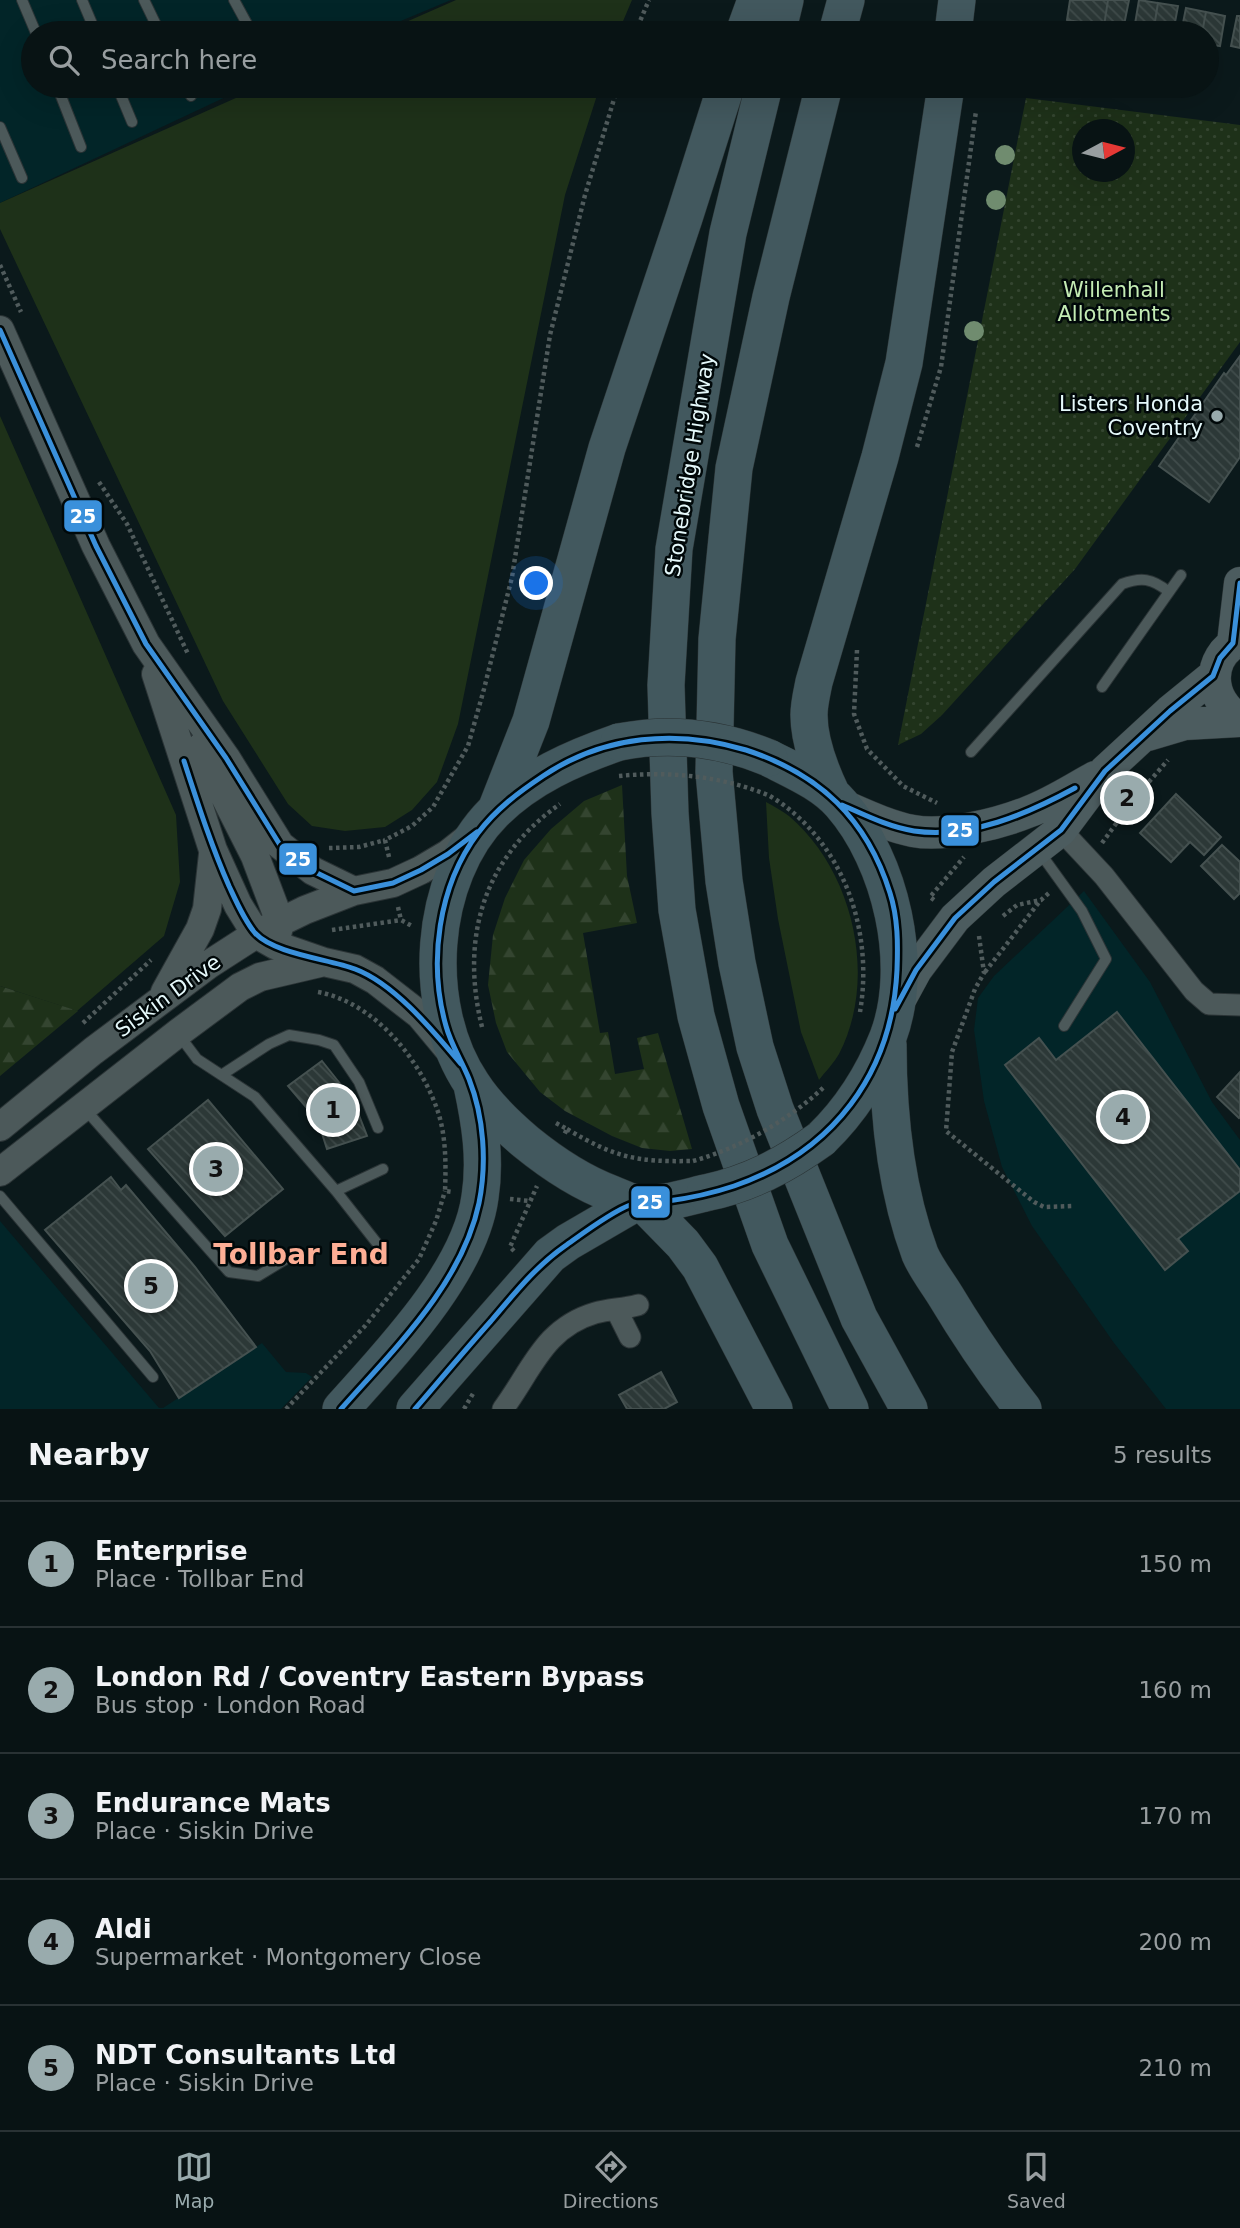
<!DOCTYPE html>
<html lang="en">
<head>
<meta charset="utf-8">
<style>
	:root { --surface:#081314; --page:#162022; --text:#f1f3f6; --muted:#989ea0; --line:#293234; --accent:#99abad }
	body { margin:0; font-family:"DejaVu Sans",sans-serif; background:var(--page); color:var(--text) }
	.compass { position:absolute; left:1072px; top:119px; width:63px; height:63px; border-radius:50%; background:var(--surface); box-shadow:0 7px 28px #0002; rotate:83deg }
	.you { position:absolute; left:537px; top:584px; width:24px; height:24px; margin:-18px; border:5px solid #fff; border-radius:50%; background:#1a73e8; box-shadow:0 0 0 10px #1a73e833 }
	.badge { display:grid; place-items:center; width:46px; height:46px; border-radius:50%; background:var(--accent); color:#111; font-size:23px; font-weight:700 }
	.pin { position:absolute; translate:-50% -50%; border:4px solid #fff; box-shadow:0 2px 7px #0006 }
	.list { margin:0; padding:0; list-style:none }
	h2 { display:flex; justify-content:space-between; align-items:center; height:91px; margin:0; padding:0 28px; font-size:30px }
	h2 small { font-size:23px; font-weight:400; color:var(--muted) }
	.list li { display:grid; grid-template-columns:46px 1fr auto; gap:21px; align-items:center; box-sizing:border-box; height:126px; padding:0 28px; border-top:2px solid var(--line) }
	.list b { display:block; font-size:26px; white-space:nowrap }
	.list p { margin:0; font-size:23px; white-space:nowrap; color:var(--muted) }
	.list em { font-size:23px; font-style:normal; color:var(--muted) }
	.icon { flex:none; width:38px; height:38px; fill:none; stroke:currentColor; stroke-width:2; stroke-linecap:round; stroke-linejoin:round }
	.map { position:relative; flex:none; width:1240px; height:1409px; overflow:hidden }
	.search { position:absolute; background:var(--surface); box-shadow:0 7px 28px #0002; left:21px; right:21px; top:21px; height:77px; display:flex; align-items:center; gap:18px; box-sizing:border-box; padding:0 24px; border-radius:38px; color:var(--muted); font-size:26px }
	.sheet { height:721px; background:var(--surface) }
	nav { display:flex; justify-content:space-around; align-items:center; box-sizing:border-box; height:98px; border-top:2px solid var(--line); background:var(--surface); font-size:19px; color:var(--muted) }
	nav a { display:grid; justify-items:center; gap:4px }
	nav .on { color:var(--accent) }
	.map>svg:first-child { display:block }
	.built { fill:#022528 }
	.grass { fill:#1e3119 }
	.forest { fill:url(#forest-firs) }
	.garden { fill:url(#garden-dots); fill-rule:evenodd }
	.building { fill:url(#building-back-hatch); stroke:#455150; stroke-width:2 }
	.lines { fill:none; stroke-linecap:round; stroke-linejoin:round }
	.service-casing { stroke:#2b3436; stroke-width:12 }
	.minor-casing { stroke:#2b3436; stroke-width:23 }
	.tertiary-casing { stroke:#2b3436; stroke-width:30 }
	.secondary-casing { stroke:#2b3436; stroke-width:33 }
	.trunk-casing { stroke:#2b3436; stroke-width:38 }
	.path { stroke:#505b5c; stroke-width:4.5; stroke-dasharray:3.5 3.5; stroke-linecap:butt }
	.service { stroke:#4c595a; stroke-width:10 }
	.minor { stroke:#4c595a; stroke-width:21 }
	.tertiary { stroke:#4c595a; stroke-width:28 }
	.secondary { stroke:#4c5c5f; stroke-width:32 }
	.trunk { stroke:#42585e; stroke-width:37 }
	.trunk-bridge-casing { stroke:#2b3436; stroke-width:38; stroke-linecap:butt }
	.path-bridge { stroke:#505b5c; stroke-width:4.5; stroke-dasharray:3.5 3.5; stroke-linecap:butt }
	.trunk-bridge { stroke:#42585e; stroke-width:37 }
	.bus-1-casing { stroke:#000809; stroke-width:10 }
	.bus-1 { stroke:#3a90db; stroke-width:5 }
	.tree { fill:#708c6f }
	.poi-dot { fill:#99abad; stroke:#000809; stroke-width:2.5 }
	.labels { text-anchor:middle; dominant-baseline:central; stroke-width:5; stroke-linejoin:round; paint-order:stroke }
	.park-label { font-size:21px; fill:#c3ebb3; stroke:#000809 }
	.poi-label { font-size:21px; fill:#e5f9fb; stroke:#000809; text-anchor:end }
	.street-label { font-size:21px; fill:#e5f9fb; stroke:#000809 }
	.district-label { font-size:28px; font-weight:bold; fill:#fdae95; stroke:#000809 }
	.line-badge { stroke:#000809; stroke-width:2.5 }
	.badge-label { font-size:19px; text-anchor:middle; font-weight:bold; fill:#fff }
</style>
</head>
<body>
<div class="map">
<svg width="1240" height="1409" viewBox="0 0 1240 1409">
	<defs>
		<pattern id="forest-firs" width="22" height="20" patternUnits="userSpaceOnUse" patternTransform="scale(1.75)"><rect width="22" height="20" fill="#1e3119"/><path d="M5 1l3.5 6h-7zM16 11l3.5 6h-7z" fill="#344530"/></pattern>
		<pattern id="garden-dots" width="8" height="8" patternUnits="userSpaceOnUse" patternTransform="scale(1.75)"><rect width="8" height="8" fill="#1e3119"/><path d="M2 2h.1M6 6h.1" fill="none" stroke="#344530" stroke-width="1.8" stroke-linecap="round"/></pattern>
		<pattern id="building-back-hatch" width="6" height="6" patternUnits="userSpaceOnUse" patternTransform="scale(1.75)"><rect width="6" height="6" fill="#2c3837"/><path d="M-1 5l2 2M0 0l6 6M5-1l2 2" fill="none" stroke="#404c4b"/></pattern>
	</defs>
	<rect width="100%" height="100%" fill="#0b191b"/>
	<!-- built -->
	<path class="built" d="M 0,0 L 451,0 L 372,33 L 33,33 L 33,86 L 249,86 L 0,203 Z
		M 1084,891 L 1150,982 L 1212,1102 L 1240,1140 L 1240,1409 L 1166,1409 L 1114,1343 L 1032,1226 L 1002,1167 L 984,1101 L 974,1030 L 978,998 L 994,976 Z
		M 0,1221 L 159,1408 L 163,1408 L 262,1343 L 286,1372 L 306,1373 L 312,1377 L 281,1409 L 0,1409 Z"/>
	<!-- grass -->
	<path class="grass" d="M 456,0 L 632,0 L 618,33 L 381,33 Z
		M 263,86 L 600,86 L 565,195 L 458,724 L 437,782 L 412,810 L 385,827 L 345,831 L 312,826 L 288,804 L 223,701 L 0,229 L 0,203 Z
		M 0,416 L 176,815 L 180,882 L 164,936 L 77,1011 L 0,986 Z
		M 766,802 C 774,806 782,811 789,816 C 854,871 878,979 839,1054 C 834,1063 825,1072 819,1080 L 801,1032 L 778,919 L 769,858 Z"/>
	<!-- forest -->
	<path class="forest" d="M 622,785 L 627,876 L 637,923 L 583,933 L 600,1033 L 608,1032 L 615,1074 L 644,1069 L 637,1038 L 658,1033 L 692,1149 L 670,1151 L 642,1148 L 612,1136 L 565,1111 L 540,1092 L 507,1052 L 496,1023 L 488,985 L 493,935 L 505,898 L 524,860 L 551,829 L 584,801 Z
		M 0,986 L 78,1011 L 0,1076 Z"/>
	<!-- garden -->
	<path class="garden" d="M 1026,98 L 1240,125 L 1240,342 L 1075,569 L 942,715 L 921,734 L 898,745 ZM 1082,130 L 1124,130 L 1124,172 L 1082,172 Z"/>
	<!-- building -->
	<path class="building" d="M 1070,0 L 1108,0 L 1104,26 L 1067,20 Z
		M 1108,0 L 1129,0 L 1123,30 L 1104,26 Z
		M 1139,0 L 1158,3 L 1153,33 L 1134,30 Z
		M 1158,3 L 1178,6 L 1173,33 L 1153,33 Z
		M 1186,8 L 1206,12 L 1202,33 L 1181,33 Z
		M 1206,12 L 1225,16 L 1220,46 L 1207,44 L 1207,33 L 1202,33 Z
		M 1237,16 L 1240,16 L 1240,48 L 1231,46 Z
		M 1240,356 L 1240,457 L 1209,502 L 1159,466 L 1224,373 L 1226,375 Z
		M 1176,794 L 1221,837 L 1204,855 L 1190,842 L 1171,862 L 1140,833 Z
		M 1222,845 L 1240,862 L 1240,893 L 1234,899 L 1201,866 Z
		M 1117,1012 L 1240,1170 L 1240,1191 L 1178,1239 L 1188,1251 L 1165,1270 L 1005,1065 L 1039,1038 L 1056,1060 Z
		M 322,1061 L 353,1100 L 367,1136 L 327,1149 L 318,1121 L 288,1086 Z
		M 1240,1072 L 1240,1117 L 1239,1118 L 1217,1097 Z
		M 208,1100 L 283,1189 L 225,1236 L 148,1149 Z
		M 111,1177 L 121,1190 L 126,1185 L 195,1267 L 256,1347 L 179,1398 L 150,1351 L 45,1230 Z
		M 661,1372 L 677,1402 L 664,1409 L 627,1409 L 619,1395 Z"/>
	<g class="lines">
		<defs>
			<path id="service" d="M 22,0 L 36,33
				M 82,0 L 96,33
				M 144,0 L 160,33
				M 234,0 L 252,33
				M 57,86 L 81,147
				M 117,86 L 132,122
				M 186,86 L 191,96
				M 0,127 L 22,178
				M 1102,687 L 1181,575
				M 971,752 L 1122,584 C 1141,577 1152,578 1169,592
				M 1038,850 L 1082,911 L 1106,959 L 1064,1026
				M 179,1035 L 197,1059 L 255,1097 L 336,1191 L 376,1242
				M 223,1074 L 269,1044 L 289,1035 L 319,1040 L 334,1045 L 359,1082 L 378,1128
				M 84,1108 L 229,1272 L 258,1276 L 286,1259
				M 336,1191 L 383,1169
				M 0,1196 L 153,1377"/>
			<path id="minor" d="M 1061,830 L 1104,876 L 1194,991 L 1209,1004 L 1240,1005
				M 617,1311 L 630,1337
				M 503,1409 C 532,1370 544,1328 595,1313 C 609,1309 624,1309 638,1305"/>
			<path id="tertiary" d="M 0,330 L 96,546 L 146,644 L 226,758 L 280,845 L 313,871 L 354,891
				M 156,674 L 213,850 L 238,905 L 256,934 L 275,945 L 324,962 L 355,969 L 375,980 L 420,1015 L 450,1051
				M 202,746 L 217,781 L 255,856 L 280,922 L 276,940
				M 165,992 L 200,929 L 207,909 L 213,854
				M 0,1127 L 93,1051 L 208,965 L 256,934 L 305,910 L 354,891 L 393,883 L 421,870 L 448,854 L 472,835
				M 0,1172 L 178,1033 L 240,987 L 260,977 L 324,962"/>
			<path id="secondary" d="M 1240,640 C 1205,657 1208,701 1240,719
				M 1233,643 L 1240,583
				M 1148,735 L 1185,724 L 1240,721
				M 842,805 C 865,815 888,826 913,831 C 945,837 998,824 1028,812 C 1052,803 1073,789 1095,777
				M 897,1005 L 916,970 L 955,918 L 994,882 L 1061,830 L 1105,771 L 1170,711 L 1213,676"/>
			<path id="trunk" d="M 744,33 L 756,0
				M 777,33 L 785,0
				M 837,33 L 846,0
				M 953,33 L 957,0
				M 764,86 L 728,233 L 674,549 L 666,685 L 670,813 L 677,910 L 696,1016 L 721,1106 L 770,1245 L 850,1409
				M 824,86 L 771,297 L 734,468 L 717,639 L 714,772 L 724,881 L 737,963 L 755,1047 L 775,1109 L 859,1318 L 909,1409
				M 619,742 C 573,758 529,777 494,812 C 428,878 420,1007 472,1084 C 486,1106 506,1125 526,1142 C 553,1164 580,1182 612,1194 C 620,1197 629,1202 637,1203 C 659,1206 684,1198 705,1193
				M 769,758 C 794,771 823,783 841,804 C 891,861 915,965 888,1037 C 873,1075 851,1110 821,1139
				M 832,795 C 820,770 809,742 809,715 C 809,704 812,692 814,682 L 880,457 L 904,363 L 946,86
				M 496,810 L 531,721 L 607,448 L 684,218 L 726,86
				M 888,1044 C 888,1115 895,1187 920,1254 C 926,1268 937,1282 945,1295 C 969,1335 994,1372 1023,1409
				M 643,1203 L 683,1244 L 700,1267 L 774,1409
				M 341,1409 C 390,1354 470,1272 480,1197 C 486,1159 480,1122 472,1085
				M 415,1409 L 550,1255 L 568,1242 L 635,1203"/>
		</defs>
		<!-- service casing -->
		<use href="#service" class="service-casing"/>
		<!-- minor casing -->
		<use href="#minor" class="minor-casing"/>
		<!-- tertiary casing -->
		<use href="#tertiary" class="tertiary-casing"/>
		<!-- secondary casing -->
		<use href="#secondary" class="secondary-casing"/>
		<!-- trunk casing -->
		<use href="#trunk" class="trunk-casing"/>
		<!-- path -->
		<path class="path" d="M 635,33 L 649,0
			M 0,265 L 21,312
			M 917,447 L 941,367 L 976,111
			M 99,482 L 127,524 L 188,654
			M 857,650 L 854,714 L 867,749 L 903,786 L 937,803
			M 770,796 C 843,840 874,930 860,1012
			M 1102,843 L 1134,799 L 1168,760
			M 329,848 L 359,847 L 385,840
			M 389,857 L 385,840 L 412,826 L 433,807 L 468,746 L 484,689 L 512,577 L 550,335 L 585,195 L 618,86
			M 934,900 L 930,897 L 964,857
			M 398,907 L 401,920 L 412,926
			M 1003,916 L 1017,905 L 1041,900 L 1050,892
			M 332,930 L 401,920
			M 979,936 L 984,973 L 975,989 L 952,1052 L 946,1131 L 1034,1202 L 1044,1207 L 1072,1206
			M 985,972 L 1040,901
			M 318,992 C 376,1003 422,1061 439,1115 C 446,1139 446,1165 445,1191 L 452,1192
			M 83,1023 L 151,960
			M 482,1027 C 460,938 483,858 560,804
			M 556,1123 L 567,1129 L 564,1135
			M 567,1129 C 616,1158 636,1162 693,1161
			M 510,1199 L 530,1201
			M 514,1251 L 510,1247 L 537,1186
			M 286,1409 L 365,1326 L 419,1259 L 436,1221 L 445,1191
			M 464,1409 L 474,1392"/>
		<!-- service -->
		<use href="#service" class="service"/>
		<!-- minor -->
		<use href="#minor" class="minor"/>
		<!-- tertiary -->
		<use href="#tertiary" class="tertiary"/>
		<!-- secondary -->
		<use href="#secondary" class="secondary"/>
		<!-- trunk -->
		<use href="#trunk" class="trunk"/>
		<defs>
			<path id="trunk-bridge" d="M 619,742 C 670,732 721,738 769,758
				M 705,1193 C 749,1184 785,1165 821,1139"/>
		</defs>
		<!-- trunk-bridge casing -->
		<use href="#trunk-bridge" class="trunk-bridge-casing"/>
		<!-- path-bridge -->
		<path class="path-bridge" d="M 619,776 C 669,771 723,776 770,796
			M 693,1161 C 740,1148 789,1120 824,1087"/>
		<!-- trunk-bridge -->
		<use href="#trunk-bridge" class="trunk-bridge"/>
		<defs>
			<path id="bus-1" d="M 0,330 L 96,546 L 146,644 L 226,758 L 280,845 L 313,871 L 354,891 L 393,883 L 421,870 L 448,854 L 477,832
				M 184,761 C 198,804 211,845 229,886 C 236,901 244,920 255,933 C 274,954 329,959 355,969 C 395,984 434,1032 461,1064
				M 842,805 C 865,815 889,827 914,831 C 970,839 1027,814 1075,788
				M 895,1009 L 916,970 L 955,918 L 994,882 L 1061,830 L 1105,771 L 1170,711 L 1213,676 L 1220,658 L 1233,643 L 1240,583
				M 341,1409 C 394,1349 462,1284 479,1203 C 487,1163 484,1117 469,1079 C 462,1061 451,1045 446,1026 C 428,963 438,886 478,833 C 496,809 519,792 543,776 C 604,735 677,729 746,750 C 820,774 867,819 890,893 C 898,918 898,944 897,970 C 892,1074 833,1152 734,1186 C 713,1193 690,1198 668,1201 C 656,1203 642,1200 630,1205 C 611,1212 582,1234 565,1246 C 535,1267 514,1294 491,1321 C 465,1350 440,1380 415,1409"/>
		</defs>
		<!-- bus-1 casing -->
		<use href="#bus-1" class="bus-1-casing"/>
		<!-- bus-1 -->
		<use href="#bus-1" class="bus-1"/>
	</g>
	<!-- trees -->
	<g class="tree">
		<circle cx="1005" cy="155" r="10"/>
		<circle cx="996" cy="200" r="10"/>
		<circle cx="974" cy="331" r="10"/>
	</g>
	<!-- markers -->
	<circle class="poi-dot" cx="1217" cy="416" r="7"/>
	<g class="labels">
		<!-- park labels -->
		<g class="park-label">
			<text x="1114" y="290">Willenhall<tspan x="1114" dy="24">Allotments</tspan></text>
		</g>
		<!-- poi labels -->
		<g class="poi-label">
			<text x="1203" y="404">Listers Honda<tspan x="1203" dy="24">Coventry</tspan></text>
		</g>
		<!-- street labels -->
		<g class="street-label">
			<text transform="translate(690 465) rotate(-81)">Stonebridge Highway</text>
			<text transform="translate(168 996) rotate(-36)">Siskin Drive</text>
		</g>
		<!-- district labels -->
		<g class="district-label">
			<text x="301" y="1254">Tollbar End</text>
		</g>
	</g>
	<g class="line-badge">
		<rect x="63" y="499" width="40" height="34" rx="7" fill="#3a90db"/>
		<rect x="940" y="814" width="40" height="33" rx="7" fill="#3a90db"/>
		<rect x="278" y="842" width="40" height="34" rx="7" fill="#3a90db"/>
		<rect x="630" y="1185" width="41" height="34" rx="7" fill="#3a90db"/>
	</g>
	<g class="badge-label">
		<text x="83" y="523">25</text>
		<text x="960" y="837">25</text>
		<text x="298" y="866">25</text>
		<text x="650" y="1209">25</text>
	</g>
</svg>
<svg class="compass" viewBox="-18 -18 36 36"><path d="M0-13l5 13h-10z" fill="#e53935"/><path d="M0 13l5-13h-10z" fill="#989ea0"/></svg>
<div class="you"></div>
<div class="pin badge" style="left:333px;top:1110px">1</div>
<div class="pin badge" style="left:1127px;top:798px">2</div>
<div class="pin badge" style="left:216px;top:1169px">3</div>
<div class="pin badge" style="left:1123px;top:1117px">4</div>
<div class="pin badge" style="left:151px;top:1286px">5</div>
<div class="search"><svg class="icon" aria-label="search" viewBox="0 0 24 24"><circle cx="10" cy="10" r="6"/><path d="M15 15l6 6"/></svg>Search here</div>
</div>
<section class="sheet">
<h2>Nearby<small>5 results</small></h2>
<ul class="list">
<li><span class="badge">1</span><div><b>Enterprise</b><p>Place · Tollbar End</p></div><em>150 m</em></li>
<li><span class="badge">2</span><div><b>London Rd / Coventry Eastern Bypass</b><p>Bus stop · London Road</p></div><em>160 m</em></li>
<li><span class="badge">3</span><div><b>Endurance Mats</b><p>Place · Siskin Drive</p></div><em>170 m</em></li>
<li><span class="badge">4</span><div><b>Aldi</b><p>Supermarket · Montgomery Close</p></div><em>200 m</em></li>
<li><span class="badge">5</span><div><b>NDT Consultants Ltd</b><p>Place · Siskin Drive</p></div><em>210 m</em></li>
</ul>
</section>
<nav>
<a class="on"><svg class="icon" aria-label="map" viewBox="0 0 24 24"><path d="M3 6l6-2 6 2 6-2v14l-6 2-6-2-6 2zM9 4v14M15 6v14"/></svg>Map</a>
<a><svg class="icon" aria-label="directions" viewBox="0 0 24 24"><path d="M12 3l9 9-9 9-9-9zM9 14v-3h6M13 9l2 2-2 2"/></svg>Directions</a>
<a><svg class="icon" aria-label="saved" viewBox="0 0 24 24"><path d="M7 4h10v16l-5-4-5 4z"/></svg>Saved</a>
</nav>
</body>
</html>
